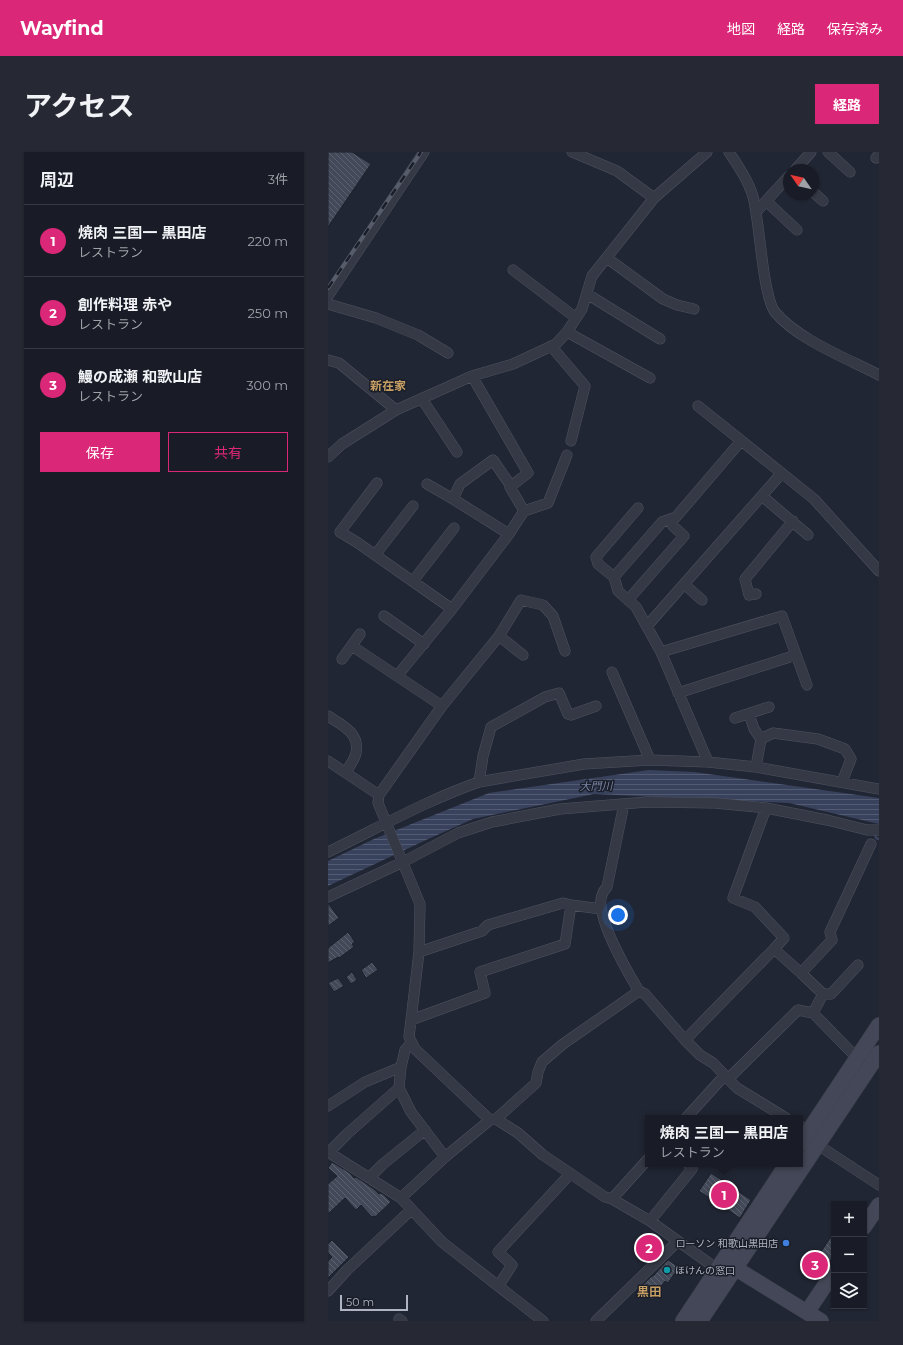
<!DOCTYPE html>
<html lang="ja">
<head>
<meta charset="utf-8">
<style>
	:root { --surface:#191c27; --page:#262933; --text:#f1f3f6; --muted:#9fa1a7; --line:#373a44; --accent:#db2777 }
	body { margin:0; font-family:Montserrat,"Noto Sans JP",sans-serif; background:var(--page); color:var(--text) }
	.controls { position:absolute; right:12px; bottom:12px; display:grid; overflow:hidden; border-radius:0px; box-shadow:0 1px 3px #0004 }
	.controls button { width:36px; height:36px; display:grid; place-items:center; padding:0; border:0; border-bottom:1px solid var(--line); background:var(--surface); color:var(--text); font:20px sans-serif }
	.compass { position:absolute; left:455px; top:12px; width:36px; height:36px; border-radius:50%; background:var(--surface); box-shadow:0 1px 3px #0004; rotate:304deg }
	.scale { position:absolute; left:12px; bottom:10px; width:68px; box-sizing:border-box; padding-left:4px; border:2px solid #afb3c2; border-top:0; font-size:11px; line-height:14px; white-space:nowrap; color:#afb3c2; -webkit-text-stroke:3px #1a1e29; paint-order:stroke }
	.you { position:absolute; left:290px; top:763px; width:14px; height:14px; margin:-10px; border:3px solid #fff; border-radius:50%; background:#1a73e8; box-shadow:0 0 0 6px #1a73e833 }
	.badge { display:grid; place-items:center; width:26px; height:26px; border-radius:50%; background:var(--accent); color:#fff; font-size:13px; font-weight:700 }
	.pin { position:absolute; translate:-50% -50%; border:2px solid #fff; box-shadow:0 1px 4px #0006 }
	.popup { position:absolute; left:317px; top:963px; width:158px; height:52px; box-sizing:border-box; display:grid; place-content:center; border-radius:0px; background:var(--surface); filter:drop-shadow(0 1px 3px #0005); font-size:13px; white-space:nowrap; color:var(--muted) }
	.popup b { font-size:15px; color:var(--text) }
	.popup::after { content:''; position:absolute; left:50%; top:100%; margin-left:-8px; border:8px solid transparent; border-top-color:var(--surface) }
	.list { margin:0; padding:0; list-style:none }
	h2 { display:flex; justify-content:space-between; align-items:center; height:52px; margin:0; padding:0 16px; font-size:17px }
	h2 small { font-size:13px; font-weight:400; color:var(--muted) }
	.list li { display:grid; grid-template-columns:26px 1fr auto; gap:12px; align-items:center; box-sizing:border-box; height:72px; padding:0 16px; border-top:1px solid var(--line) }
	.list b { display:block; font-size:15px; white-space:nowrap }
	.list p { margin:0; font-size:13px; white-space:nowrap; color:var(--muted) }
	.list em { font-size:13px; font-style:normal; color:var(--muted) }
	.actions { display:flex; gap:8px; padding:12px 16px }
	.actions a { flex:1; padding:9px 0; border:1px solid var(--accent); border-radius:0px; text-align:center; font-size:14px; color:var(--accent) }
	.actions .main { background:var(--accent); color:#fff }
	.icon { flex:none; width:22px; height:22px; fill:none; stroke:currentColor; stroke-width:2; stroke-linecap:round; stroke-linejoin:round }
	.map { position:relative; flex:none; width:551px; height:1169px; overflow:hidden; border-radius:0px }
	header { display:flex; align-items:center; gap:24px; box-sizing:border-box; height:56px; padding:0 20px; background:var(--accent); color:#fff }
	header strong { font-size:19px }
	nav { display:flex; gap:22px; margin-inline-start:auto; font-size:14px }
	.intro { display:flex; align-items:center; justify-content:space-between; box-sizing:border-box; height:96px; padding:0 24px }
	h1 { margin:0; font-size:28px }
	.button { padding:10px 18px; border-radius:0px; background:var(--accent); color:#fff; font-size:14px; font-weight:700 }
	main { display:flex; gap:24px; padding:0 24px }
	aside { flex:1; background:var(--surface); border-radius:0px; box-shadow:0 1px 3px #0004 }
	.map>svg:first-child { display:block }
	.water { fill:url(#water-rules) }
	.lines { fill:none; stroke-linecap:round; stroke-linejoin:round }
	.stream { stroke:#38425c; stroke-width:2.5 }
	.building { fill:url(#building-back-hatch); stroke:#1c202b }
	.street-casing { stroke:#4f5360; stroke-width:11 }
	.secondary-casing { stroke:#3e424e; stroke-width:16 }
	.street { stroke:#353945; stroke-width:10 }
	.secondary { stroke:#434757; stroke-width:15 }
	.rail-casing { stroke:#575c6b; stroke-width:4 }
	.rail { stroke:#1a1e29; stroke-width:2.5; stroke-dasharray:8; stroke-linecap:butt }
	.shop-dot { fill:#3f7fe0; stroke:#1a1e29; stroke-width:1.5 }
	.culture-dot { fill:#0f9aa8; stroke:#1a1e29; stroke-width:1.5 }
	.labels { text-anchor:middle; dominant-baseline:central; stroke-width:3; stroke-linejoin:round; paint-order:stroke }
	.poi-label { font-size:10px; fill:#afb3c2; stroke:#1a1e29; text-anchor:end }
	.water-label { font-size:11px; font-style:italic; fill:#7a86a7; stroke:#1a1e29 }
	.quarter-label { font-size:12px; font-weight:bold; fill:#c79f64; stroke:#1a1e29 }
</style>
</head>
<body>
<header>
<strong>Wayfind</strong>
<nav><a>地図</a><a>経路</a><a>保存済み</a></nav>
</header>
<div class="intro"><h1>アクセス</h1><a class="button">経路</a></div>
<main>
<aside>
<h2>周辺<small>3件</small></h2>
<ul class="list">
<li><span class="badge">1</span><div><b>焼肉 三国一 黒田店</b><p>レストラン</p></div><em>220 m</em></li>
<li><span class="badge">2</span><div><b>創作料理 赤や</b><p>レストラン</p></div><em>250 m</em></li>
<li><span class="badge">3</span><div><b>鰻の成瀬 和歌山店</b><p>レストラン</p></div><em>300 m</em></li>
</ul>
<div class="actions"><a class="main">保存</a><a>共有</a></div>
</aside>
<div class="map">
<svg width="551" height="1169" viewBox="0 0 551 1169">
	<defs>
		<pattern id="water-rules" width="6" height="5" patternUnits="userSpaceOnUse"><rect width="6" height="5" fill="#38425c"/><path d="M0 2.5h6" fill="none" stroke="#525b72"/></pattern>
		<pattern id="building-back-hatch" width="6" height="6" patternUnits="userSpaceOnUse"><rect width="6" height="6" fill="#434958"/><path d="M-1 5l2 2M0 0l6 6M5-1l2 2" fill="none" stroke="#5c616e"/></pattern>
	</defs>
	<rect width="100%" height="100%" fill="#212634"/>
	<!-- water -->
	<path class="water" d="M 321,618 L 366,620 L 551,646 L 551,672 L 461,651 L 266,642 L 145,667 L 98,688 L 0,734 L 0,709 L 46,687 L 161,641 Z"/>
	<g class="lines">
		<!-- stream -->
		<path class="stream" d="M 547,681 L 548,686 L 551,687"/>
	</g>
	<!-- building -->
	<path class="building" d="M 0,0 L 24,0 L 43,12 L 0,75 Z
		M 0,751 L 11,766 L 0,774 Z
		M 20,780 L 27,790 L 24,792 L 26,795 L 11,806 L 10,805 L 0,811 L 0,796 Z
		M 44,810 L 50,818 L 38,826 L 33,818 Z
		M 24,820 L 29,828 L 23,832 L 18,825 Z
		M 10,826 L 16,834 L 6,840 L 0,831 Z
		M 4,1010 L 22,1021 L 26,1026 L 28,1025 L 46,1037 L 51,1042 L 53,1041 L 56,1043 L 63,1050 L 47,1065 L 46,1064 L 44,1065 L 33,1053 L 28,1058 L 17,1046 L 0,1062 L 0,1032 L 9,1024 L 0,1016 Z
		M 383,1021 L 423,1048 L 412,1066 L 371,1039 Z
		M 506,1080 L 506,1103 L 490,1128 L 479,1121 Z
		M 4,1088 L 21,1105 L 0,1126 L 0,1109 L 4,1105 L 0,1101 L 0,1092 Z
		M 340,1108 L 351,1115 L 340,1131 L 337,1129 L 324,1148 L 309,1138 L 324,1124 L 325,1124 Z"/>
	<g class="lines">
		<defs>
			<path id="street" d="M 244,0 L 289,19 L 326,46
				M 401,0 C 408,11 416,22 421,34 C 425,42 427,52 428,61 C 432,82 436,146 447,160 C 469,187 520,207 551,223
				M 500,0 L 522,20
				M 548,6 L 551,2
				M 467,18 L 483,0
				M 485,40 L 495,49
				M 438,49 L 469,78
				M 428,60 L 461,24
				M 279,106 L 335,147 L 349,153 L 366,157
				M 185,118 L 248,166
				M 259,142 L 332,187
				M 0,144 L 96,0
				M 0,152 L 48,166 L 90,183 L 120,201
				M 239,180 L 322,226
				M 223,194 L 257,234 L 243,289
				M 0,208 L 11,211 L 68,258
				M 144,224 L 200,321 L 182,335 L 196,359 L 220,351 L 239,303
				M 94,247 L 129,300
				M 370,254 L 486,347 L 551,419
				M 0,305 L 14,292 L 68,258 L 144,224 L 185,212 L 228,192 L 239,180 L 254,157 L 264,124 L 326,46 L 379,0
				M 49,331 L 12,380 L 30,391 L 124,457 L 181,382
				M 99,332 L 125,347 L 132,332 L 165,308 L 183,334
				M 434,344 L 480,383
				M 125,347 L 181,382 L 196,359
				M 47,403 L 85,354
				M 286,425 L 270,412 L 268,405 L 310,356
				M 85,429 L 126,376
				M 356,432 L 374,448
				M 428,442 L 421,443 L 417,427 L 465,369
				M 300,448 L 356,384 L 345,374 L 342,367
				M 56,464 L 96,492
				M 319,474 L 453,322
				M 171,484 L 193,448 L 215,453 L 225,464 L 237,499
				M 24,494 L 69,524
				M 333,500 L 454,464 L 479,533
				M 14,507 L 32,482
				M 284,520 L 322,608
				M 350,541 L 468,503
				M 114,554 L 171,484 L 195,503
				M 421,562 L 426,577 L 433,587
				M 0,564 C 14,573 32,581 28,601 C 27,607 21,615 18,620
				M 407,566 L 441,555
				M 0,609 L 51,643 L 50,651 L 92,752 L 91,800 L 81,885 L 87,897 L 162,968
				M 380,610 L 333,500 L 308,455 L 290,439 L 286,425 L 334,370 L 348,365 L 413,289
				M 428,615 L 433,587 L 445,581 L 490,587 L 517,597 L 523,607 L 514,630
				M 151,630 L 155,604 L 163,575 L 217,545 L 231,541 L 240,562 L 243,563 L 268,554
				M 51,643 L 114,554 L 69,524 L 124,457
				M 296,652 L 279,735 C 277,737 275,740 274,743 C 266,763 300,821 311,839
				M 438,656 L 405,746 L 427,755 L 456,786 L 446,797 L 473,821
				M 0,700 C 50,676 99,648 151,630 L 256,612 L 322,608 L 380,610 L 428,615 L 551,637
				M 0,745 L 75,710 L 130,681 L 164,670 L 232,657 L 319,650 L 387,651 L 438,656 L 499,668 L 539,678 L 551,678
				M 91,800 L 154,779 L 160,773 L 235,751 L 243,753
				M 530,813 L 503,842 L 495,842 L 473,821 L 504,788 L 502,780 L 543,692
				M 485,861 L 495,842
				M 83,868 L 157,841 L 152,820 L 237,792 L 243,753 L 273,757
				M 357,888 L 372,903 L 385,911 L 409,936 L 458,966
				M 83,891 L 77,898 L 73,915 L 71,936 L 83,960 L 117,1005
				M 400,927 L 470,858 L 485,861 L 529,906
				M 0,954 L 37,930 L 73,915
				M 358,966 L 397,923
				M 168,967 L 208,931 L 210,920 L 214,910 L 235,892 L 311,839 L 317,842 L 357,888 L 446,797
				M 472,974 L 480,979 L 490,993 L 551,1033
				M 0,1000 L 73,1046 L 114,1090 L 215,1169
				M 1,1000 L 19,982 L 71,936
				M 41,1026 L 55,1012 L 97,978
				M 73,1046 L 117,1005 L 162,968 L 168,967 L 190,981 L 215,1003 L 277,1045 L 284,1047 L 322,1069 L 389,1117
				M 284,1047 L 320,1007
				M 322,1069 L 364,1017 L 360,1012
				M 171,1133 L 184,1113 L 170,1100 L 242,1022
				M 0,1139 L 19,1118 L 83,1058
				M 71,1167 L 74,1169
				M 268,1169 L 350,1089"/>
			<path id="secondary" d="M 472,992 L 551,873
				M 536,1075 L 551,1053
				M 398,1117 L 407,1116 L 493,1169
				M 479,1160 L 506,1120
				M 355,1169 L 459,1012
				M 372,1169 L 551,901"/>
		</defs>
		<!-- street casing -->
		<use href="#street" class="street-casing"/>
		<!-- secondary casing -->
		<use href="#secondary" class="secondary-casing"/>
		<!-- street -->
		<use href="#street" class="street"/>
		<!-- secondary -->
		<use href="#secondary" class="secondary"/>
		<defs>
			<path id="rail" d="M 0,136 L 93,0"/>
		</defs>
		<!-- rail casing -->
		<use href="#rail" class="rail-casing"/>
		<!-- rail -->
		<use href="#rail" class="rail"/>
	</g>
	<!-- markers -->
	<circle class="shop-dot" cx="458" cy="1091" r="4"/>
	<circle class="culture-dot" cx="339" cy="1118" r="4"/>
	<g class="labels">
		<!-- poi labels -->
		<g class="poi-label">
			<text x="450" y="1091">ローソン 和歌山黒田店</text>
			<text x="347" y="1118" text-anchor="start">ほけんの窓口</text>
		</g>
		<!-- water labels -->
		<g class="water-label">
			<text transform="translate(268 634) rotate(-1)">大門川</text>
		</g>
		<!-- quarter labels -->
		<g class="quarter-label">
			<text x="60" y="233">新在家</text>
			<text x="321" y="1139">黒田</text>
		</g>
	</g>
</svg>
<div class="controls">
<button>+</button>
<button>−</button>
<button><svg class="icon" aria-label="layers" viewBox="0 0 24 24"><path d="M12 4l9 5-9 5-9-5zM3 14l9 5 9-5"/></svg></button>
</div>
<svg class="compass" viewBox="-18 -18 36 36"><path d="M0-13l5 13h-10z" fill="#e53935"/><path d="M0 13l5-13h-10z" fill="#9fa1a7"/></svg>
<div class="scale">50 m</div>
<div class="you"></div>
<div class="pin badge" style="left:396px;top:1043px">1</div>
<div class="popup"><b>焼肉 三国一 黒田店</b>レストラン</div>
<div class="pin badge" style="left:321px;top:1096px">2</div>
<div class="pin badge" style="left:487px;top:1113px">3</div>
</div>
</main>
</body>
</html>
